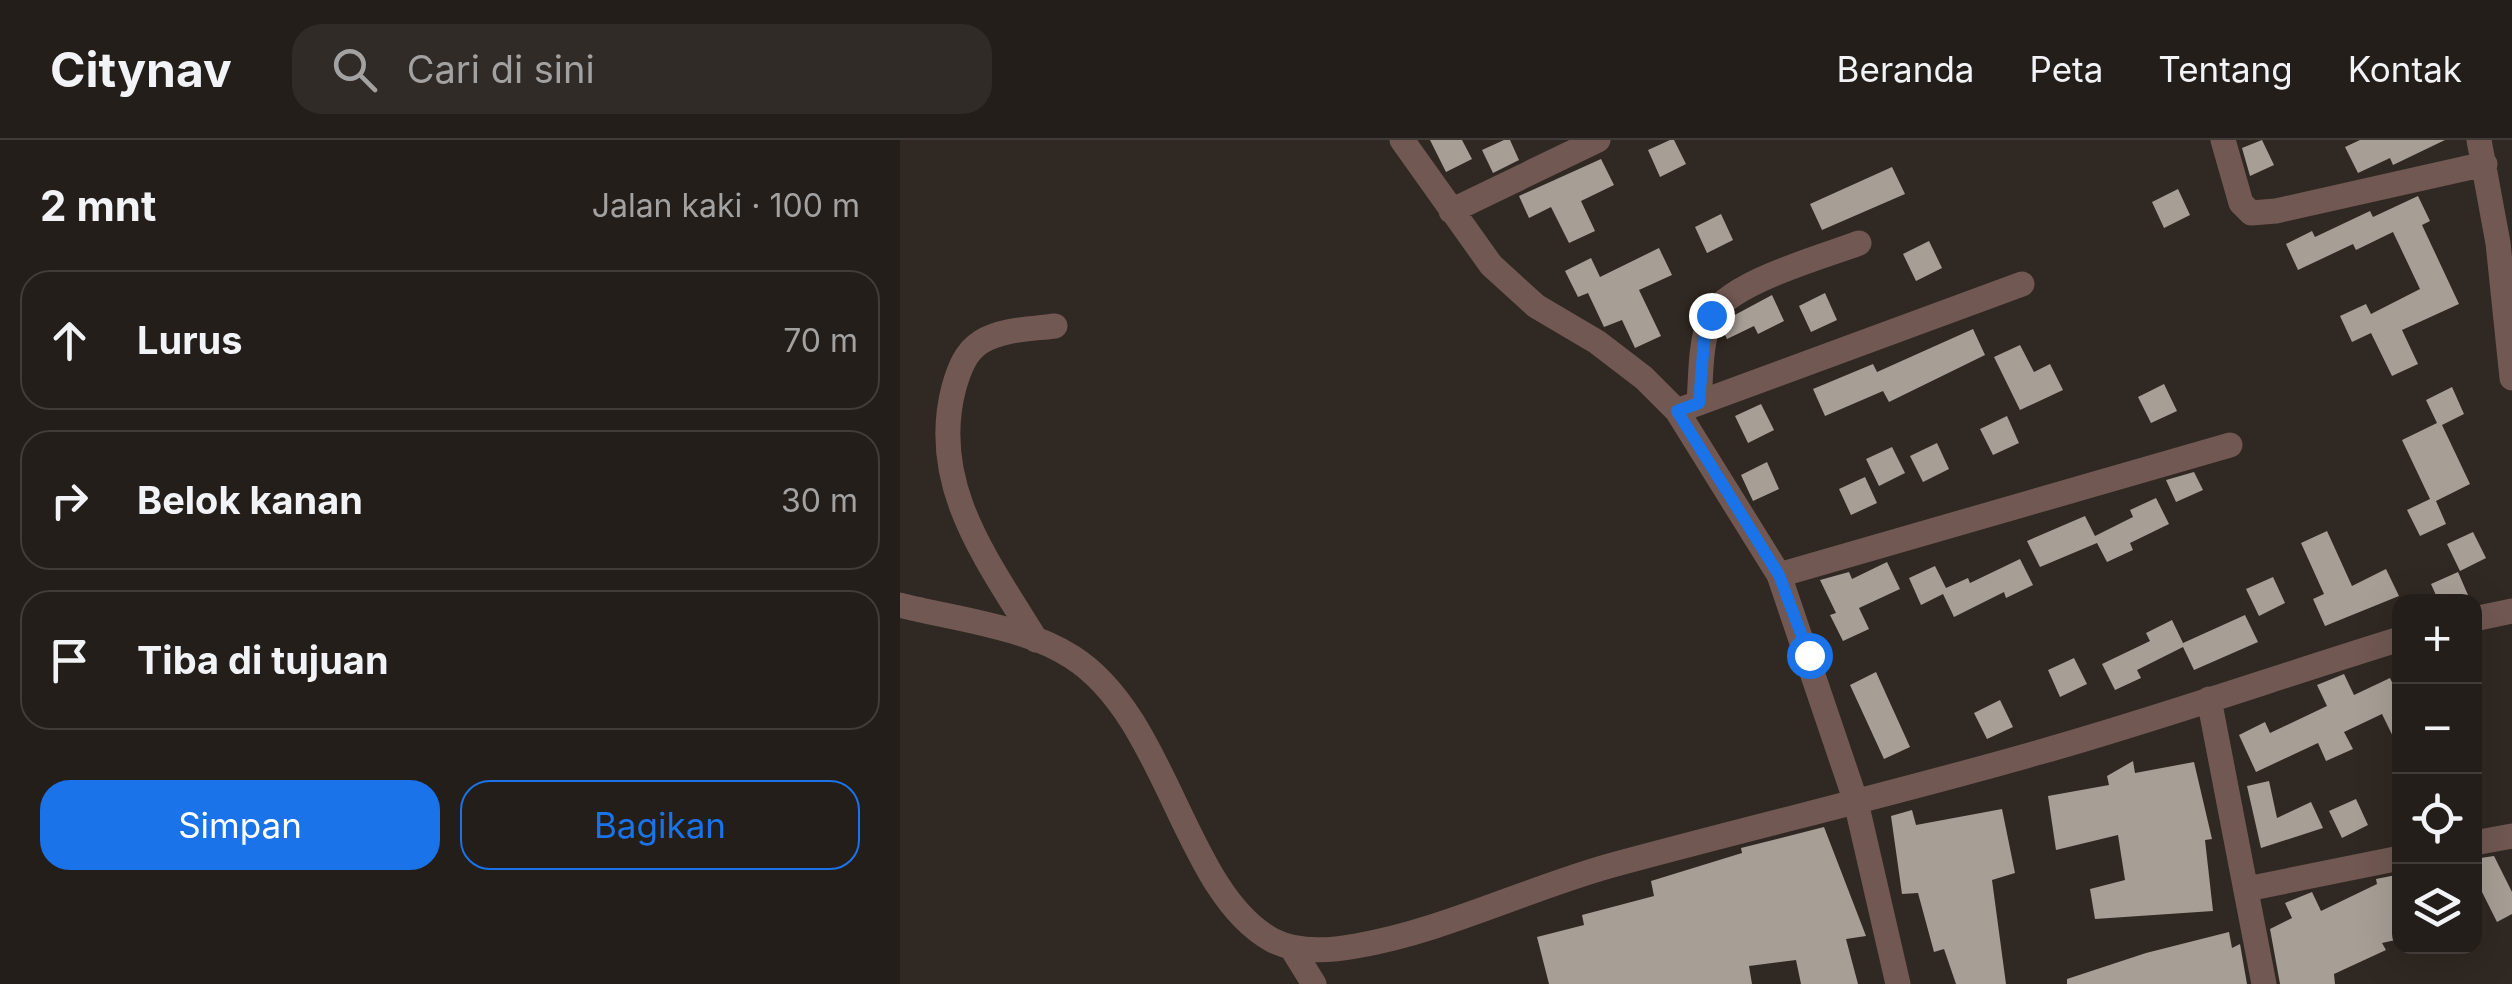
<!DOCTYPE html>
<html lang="id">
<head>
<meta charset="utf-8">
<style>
	:root { --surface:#241e1a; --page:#302b27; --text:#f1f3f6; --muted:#a3a2a2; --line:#413c39; --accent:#1a73e8 }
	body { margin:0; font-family:Inter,sans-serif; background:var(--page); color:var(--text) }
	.controls { position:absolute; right:30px; bottom:30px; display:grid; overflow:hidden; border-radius:20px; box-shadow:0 10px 40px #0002 }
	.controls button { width:90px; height:90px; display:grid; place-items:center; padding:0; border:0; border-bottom:2px solid var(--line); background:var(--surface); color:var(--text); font:50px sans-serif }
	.stop { position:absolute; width:30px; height:30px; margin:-22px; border:8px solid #1a73e8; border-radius:50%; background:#fff }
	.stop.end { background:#1a73e8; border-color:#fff; box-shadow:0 2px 10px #0008 }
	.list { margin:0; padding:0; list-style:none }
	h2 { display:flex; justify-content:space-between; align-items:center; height:130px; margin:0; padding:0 40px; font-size:42px }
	h2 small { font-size:32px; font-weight:400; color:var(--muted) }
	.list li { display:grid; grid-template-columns:65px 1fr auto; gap:30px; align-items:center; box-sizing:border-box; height:140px; margin:0 20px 20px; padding:0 20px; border:2px solid var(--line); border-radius:30px }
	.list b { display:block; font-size:38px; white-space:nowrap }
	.list em { font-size:32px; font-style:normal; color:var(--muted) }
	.actions { display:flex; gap:20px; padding:30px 40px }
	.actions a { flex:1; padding:22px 0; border:2px solid var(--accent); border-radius:30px; text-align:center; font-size:35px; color:var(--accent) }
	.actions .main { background:var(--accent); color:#fff }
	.icon { flex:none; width:55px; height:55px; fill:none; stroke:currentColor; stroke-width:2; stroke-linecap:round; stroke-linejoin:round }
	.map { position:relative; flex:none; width:1612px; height:844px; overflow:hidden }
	header { display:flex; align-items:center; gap:60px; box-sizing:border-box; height:140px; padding:0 50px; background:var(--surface); border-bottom:2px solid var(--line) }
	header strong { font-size:48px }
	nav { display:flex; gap:55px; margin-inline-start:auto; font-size:35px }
	.search { width:700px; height:90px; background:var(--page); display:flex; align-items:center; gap:25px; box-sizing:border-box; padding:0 35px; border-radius:30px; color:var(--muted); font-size:38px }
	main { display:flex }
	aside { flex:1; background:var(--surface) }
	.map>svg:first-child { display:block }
	.building { fill:#a79f96 }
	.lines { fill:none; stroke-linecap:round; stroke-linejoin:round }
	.street { stroke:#715852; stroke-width:25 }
	.route { stroke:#1a73e8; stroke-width:12 }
</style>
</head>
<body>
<header>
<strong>Citynav</strong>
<div class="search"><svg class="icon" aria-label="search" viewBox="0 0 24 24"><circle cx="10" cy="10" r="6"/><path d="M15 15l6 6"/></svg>Cari di sini</div>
<nav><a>Beranda</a><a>Peta</a><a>Tentang</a><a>Kontak</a></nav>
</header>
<main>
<aside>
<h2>2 mnt<small>Jalan kaki · 100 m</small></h2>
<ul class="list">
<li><svg class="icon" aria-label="ahead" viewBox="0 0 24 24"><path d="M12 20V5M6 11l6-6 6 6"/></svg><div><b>Lurus</b></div><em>70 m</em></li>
<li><svg class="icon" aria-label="right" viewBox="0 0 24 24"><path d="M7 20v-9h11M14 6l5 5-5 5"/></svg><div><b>Belok kanan</b></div><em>30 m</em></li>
<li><svg class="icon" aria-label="arrive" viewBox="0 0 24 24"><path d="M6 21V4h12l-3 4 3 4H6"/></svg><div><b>Tiba di tujuan</b></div></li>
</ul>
<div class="actions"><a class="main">Simpan</a><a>Bagikan</a></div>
</aside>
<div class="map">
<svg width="1612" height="844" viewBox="0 0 1612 844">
	<rect width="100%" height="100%" fill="#302822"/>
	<!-- building -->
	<path class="building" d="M 530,0 L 562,0 L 572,19 L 546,32 Z
		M 604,0 L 610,0 L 619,20 L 593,33 L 582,10 Z
		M 770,0 L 774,0 L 786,24 L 760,37 L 748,10 Z
		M 1362,0 L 1374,25 L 1350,36 L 1342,8 Z
		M 1460,0 L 1545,0 L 1493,25 L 1490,18 L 1458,33 L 1445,7 Z
		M 701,19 L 714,45 L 681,61 L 695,91 L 669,103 L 651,67 L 629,78 L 619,56 Z
		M 992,27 L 1005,54 L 922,90 L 910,64 Z
		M 1278,49 L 1290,75 L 1264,88 L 1252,62 Z
		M 1518,56 L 1530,81 L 1522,85 L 1559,164 L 1502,190 L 1518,224 L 1492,236 L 1471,193 L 1452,202 L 1440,176 L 1466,164 L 1471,174 L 1520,149 L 1493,92 L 1456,110 L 1453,104 L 1398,130 L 1386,104 L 1412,91 L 1415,97 L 1470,71 L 1473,77 Z
		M 821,74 L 833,100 L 807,113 L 795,87 Z
		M 1029,101 L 1042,128 L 1016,141 L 1003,114 Z
		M 759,108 L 772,135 L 739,150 L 761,196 L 735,208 L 722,180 L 704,187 L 688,153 L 678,157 L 665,131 L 691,118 L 700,137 Z
		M 925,153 L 937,180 L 911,192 L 899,166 Z
		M 872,155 L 884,181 L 858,194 L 854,186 L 827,199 L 823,191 L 831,177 Z
		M 1073,189 L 1085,215 L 989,262 L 983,251 L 925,276 L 913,249 L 973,224 L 977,232 Z
		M 1120,205 L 1134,232 L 1150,224 L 1163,250 L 1120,270 L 1094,217 Z
		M 1264,244 L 1277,271 L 1251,283 L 1238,257 Z
		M 1552,247 L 1564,274 L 1542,285 L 1570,344 L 1536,361 L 1546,384 L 1520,396 L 1507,370 L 1530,359 L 1502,300 L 1537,283 L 1526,260 Z
		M 861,264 L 874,290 L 848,303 L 835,276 Z
		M 1107,276 L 1119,303 L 1093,315 L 1080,289 Z
		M 1037,303 L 1049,329 L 1023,342 L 1010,316 Z
		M 992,307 L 1005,333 L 979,346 L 966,319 Z
		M 867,322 L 879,349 L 853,361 L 841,335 Z
		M 1294,332 L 1303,350 L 1276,362 L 1266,340 Z
		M 965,337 L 977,363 L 951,375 L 939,349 Z
		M 1256,358 L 1269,384 L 1230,403 L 1233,410 L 1207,422 L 1197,403 L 1140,427 L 1127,401 L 1185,376 L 1195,396 L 1233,377 L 1230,370 Z
		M 1427,391 L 1452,446 L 1486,429 L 1499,456 L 1425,486 L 1413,459 L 1424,454 L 1401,403 Z
		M 1573,392 L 1586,418 L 1560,431 L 1547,404 Z
		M 1120,419 L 1133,445 L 1106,458 L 1104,452 L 1054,477 L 1043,454 L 1021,465 L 1009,438 L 1035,426 L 1046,448 L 1068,438 L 1070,443 Z
		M 987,422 L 1000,449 L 959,468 L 969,489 L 943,501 L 930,475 L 936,473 L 920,440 L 949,432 L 952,439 Z
		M 1558,432 L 1571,462 L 1539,462 L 1531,444 Z
		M 1373,437 L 1385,463 L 1359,476 L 1346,449 Z
		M 1345,475 L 1358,502 L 1294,530 L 1283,507 L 1237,530 L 1241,538 L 1215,550 L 1202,524 L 1250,501 L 1246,493 L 1272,480 L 1283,503 Z
		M 1174,518 L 1187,544 L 1160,557 L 1148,530 Z
		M 976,532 L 1010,607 L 984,619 L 950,545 Z
		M 1444,534 L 1454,555 L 1490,538 L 1500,559 L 1500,611 L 1482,574 L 1444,592 L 1453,609 L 1426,621 L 1418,603 L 1356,632 L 1339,595 L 1365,582 L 1370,593 L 1427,566 L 1417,545 Z
		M 1100,560 L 1113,587 L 1087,599 L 1074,573 Z
		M 1233,621 L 1235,633 L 1294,622 L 1312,699 L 1305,700 L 1313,771 L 1195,779 L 1190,749 L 1225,740 L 1218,695 L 1156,710 L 1148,656 L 1209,645 L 1207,636 Z
		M 1369,641 L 1377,678 L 1411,662 L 1423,688 L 1361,708 L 1347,646 Z
		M 1456,659 L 1468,685 L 1442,698 L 1429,671 Z
		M 1102,669 L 1115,733 L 1092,740 L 1106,844 L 1056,844 L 1044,809 L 1034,812 L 1018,753 L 1002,754 L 991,676 L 1012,670 L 1016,685 Z
		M 924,687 L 966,796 L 946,799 L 958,844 L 901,844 L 896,820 L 849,826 L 852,844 L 649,844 L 637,797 L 684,785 L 682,775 L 754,756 L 751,741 L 842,713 L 841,708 Z
		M 1594,716 L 1612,752 L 1612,774 L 1597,782 L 1574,736 L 1574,719 Z
		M 1496,735 L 1500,799 L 1482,803 L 1486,810 L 1434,834 L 1435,844 L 1380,844 L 1370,789 L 1392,778 L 1385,763 L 1412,752 L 1421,771 L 1477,744 L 1476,739 Z
		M 1329,792 L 1332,808 L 1340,804 L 1347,844 L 1167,844 L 1167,839 L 1246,813 Z"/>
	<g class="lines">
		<!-- street -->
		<path class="street" d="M 502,0 L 591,125 L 636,166 L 697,202 L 744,238 L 777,271 L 879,435 L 956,662 L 998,844
			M 1323,0 L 1341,63 L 1351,73 L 1376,71 L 1585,24
			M 1579,0 L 1598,103 L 1612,238
			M 551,71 L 698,0
			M 799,263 C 801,236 800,204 810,179 C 825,143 923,117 959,103
			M 777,271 L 1122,144
			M 879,435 L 1330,305
			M 0,465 C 54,479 124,486 172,517 C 268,578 284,752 372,800 C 397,813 429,811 456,806 C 543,791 624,750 709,726 C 852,687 997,653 1140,612 C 1261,578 1380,536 1500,499
			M 1574,479 L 1612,471
			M 136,500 C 88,421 28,345 54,247 C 59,230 65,212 81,202 C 101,189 132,189 155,186
			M 1309,559 L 1364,844
			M 1574,703 L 1612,696
			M 1347,749 L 1500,718
			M 391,807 L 414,844"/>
	</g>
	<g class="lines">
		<!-- route -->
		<path class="route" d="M 811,175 L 804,200 L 799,263 L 777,271 L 879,435 L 909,515"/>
	</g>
</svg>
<div class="controls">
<button>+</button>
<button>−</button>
<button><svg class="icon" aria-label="locate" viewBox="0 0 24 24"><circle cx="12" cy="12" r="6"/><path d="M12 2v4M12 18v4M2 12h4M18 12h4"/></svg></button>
<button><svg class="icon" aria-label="layers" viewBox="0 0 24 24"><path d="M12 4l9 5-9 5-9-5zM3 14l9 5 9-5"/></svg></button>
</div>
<div class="stop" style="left:909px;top:515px"></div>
<div class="stop end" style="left:811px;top:175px"></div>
</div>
</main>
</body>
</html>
